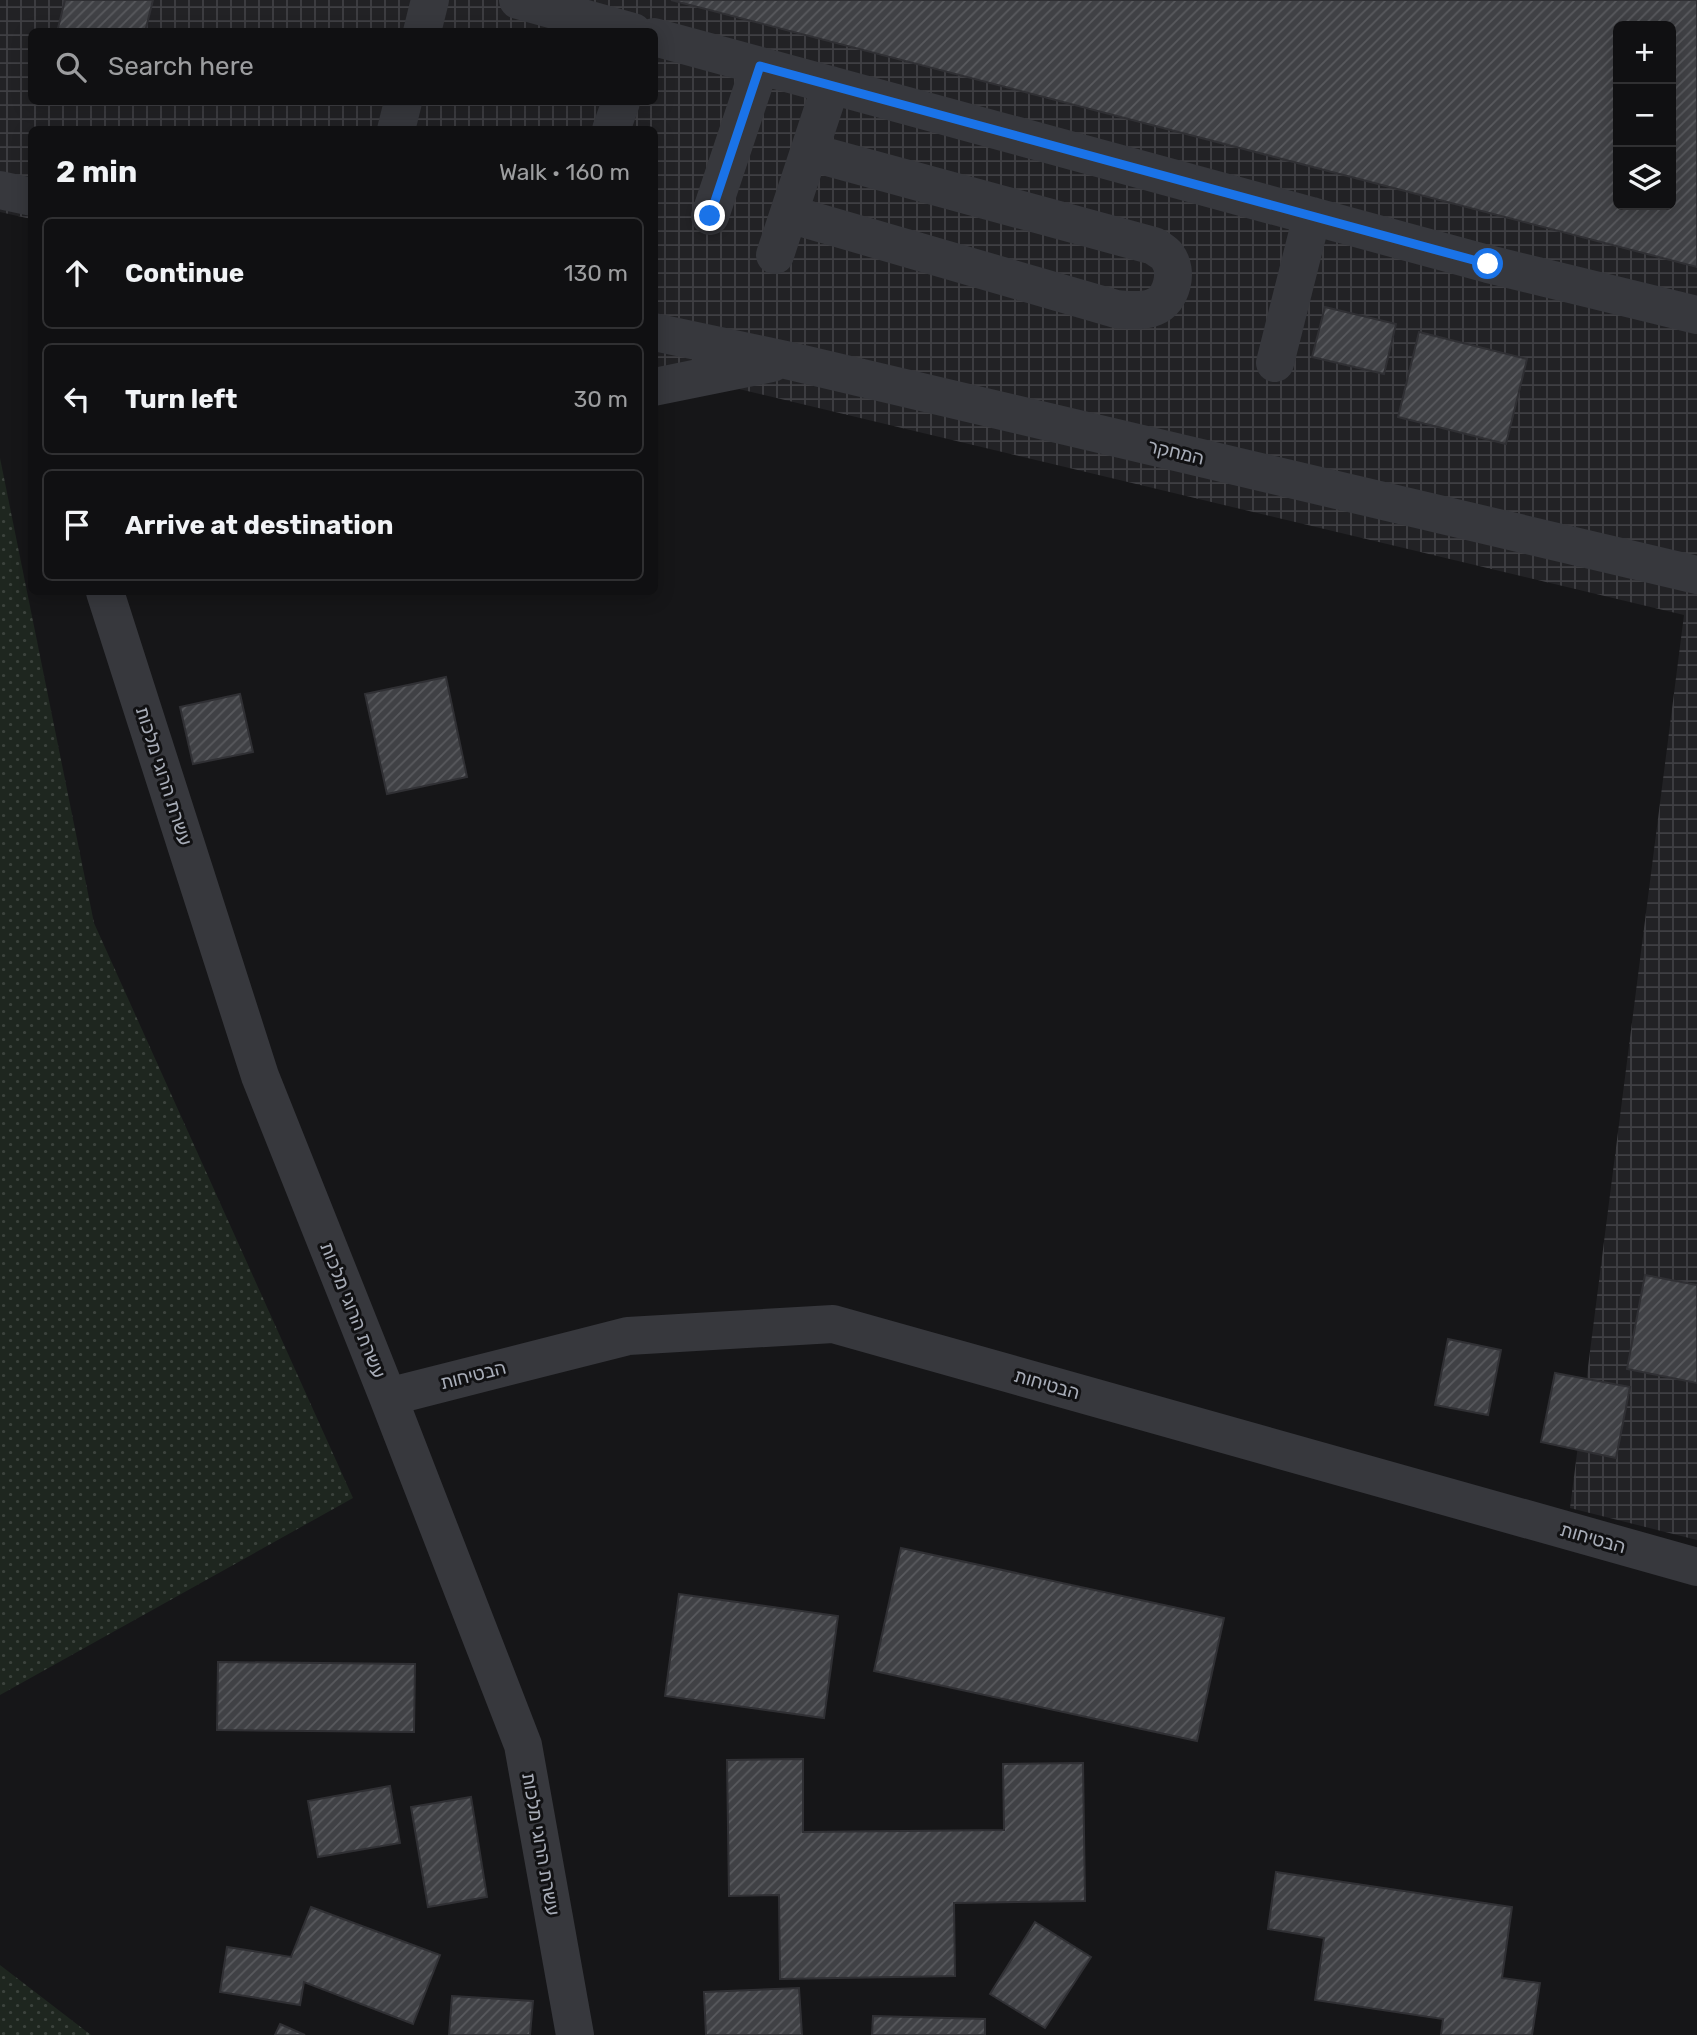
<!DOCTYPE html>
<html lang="en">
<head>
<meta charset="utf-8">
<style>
	:root { --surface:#101012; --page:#1e1e20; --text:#f1f3f6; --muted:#9c9d9f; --line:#303032 }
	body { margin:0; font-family:Rubik,"Noto Sans Hebrew",sans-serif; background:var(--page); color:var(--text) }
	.controls { position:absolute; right:21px; top:21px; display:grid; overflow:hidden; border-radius:10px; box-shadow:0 4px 18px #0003 }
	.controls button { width:63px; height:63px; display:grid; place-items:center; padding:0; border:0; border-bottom:2px solid var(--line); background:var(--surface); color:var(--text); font:35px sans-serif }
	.stop { position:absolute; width:21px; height:21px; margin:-16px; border:5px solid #1a73e8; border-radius:50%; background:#fff }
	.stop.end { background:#1a73e8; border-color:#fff; box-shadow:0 2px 7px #0008 }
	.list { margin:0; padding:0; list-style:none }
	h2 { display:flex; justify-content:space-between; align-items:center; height:91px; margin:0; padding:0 28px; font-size:30px }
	h2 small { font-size:23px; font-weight:400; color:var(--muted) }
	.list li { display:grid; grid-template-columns:46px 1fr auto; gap:21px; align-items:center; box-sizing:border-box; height:112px; margin:0 14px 14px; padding:0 14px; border:2px solid var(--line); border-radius:10px }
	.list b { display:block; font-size:26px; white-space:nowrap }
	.list em { font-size:23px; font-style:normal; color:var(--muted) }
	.icon { flex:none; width:38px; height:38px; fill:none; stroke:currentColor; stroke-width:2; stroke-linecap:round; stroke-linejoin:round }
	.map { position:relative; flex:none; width:1697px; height:2035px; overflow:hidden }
	.search { position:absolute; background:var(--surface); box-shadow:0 4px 18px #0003; left:28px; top:28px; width:630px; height:77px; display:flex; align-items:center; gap:18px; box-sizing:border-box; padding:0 24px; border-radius:10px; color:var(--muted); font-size:26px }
	.panel { position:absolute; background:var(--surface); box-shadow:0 4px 18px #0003; left:28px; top:126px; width:630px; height:469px; border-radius:10px }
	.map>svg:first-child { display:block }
	.industrial { fill:url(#industrial-grid); fill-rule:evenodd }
	.grass { fill:url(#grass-dots) }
	.building { fill:url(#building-hatch); stroke:#303034; stroke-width:2; fill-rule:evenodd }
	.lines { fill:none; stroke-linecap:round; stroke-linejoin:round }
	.minor { stroke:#37383d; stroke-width:38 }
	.route { stroke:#1a73e8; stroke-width:9 }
	.labels { text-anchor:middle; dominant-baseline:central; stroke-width:6; stroke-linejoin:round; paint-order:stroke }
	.street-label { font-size:19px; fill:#a8adb8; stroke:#111113 }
</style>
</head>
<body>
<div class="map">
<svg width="1697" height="2035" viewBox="0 0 1697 2035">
	<defs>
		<pattern id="industrial-grid" width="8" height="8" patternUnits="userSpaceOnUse" patternTransform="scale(1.75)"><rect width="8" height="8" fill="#222225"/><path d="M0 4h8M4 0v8" fill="none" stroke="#3f3f43"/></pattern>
		<pattern id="grass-dots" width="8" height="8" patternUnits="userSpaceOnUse" patternTransform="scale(1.75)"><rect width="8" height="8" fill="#1e261f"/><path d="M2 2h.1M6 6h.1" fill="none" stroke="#3c433d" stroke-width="1.8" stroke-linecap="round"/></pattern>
		<pattern id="building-hatch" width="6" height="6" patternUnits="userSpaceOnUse" patternTransform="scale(1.75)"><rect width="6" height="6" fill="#404145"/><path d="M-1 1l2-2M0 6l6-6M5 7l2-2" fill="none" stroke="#595a5e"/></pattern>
	</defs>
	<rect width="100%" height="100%" fill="#161618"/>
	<!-- industrial -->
	<path class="industrial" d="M 0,0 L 1697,0 L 1697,1540 L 1570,1508 L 1684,615 L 655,369 L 654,130 L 32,130 L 31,219 L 0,212 ZM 1618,26 L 1671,26 L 1671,205 L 1618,205 ZM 32,32 L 654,32 L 654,102 L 32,102 Z"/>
	<!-- grass -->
	<path class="grass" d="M 0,458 L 94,923 L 353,1498 L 0,1695 Z
		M 0,1965 L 91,2035 L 0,2035 Z"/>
	<!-- building -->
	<path class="building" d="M 65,0 L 153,0 L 145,32 L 57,32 Z
		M 671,0 L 1697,0 L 1697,267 ZM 1618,26 L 1671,26 L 1671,205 L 1618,205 Z
		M 1325,307 L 1396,324 L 1384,374 L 1312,357 Z
		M 1419,332 L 1527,359 L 1506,444 L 1398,417 Z
		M 446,677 L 467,777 L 387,794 L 365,694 Z
		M 240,694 L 253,752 L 193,764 L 180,707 Z
		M 1645,1275 L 1697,1285 L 1697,1383 L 1627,1369 Z
		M 1448,1339 L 1501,1350 L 1488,1415 L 1435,1405 Z
		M 1555,1373 L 1630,1387 L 1616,1458 L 1541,1442 Z
		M 901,1548 L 1224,1618 L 1197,1741 L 874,1671 Z
		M 679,1594 L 838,1616 L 824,1718 L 665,1696 Z
		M 218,1662 L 415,1664 L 414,1732 L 217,1730 Z
		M 803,1759 L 803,1832 L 1004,1830 L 1003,1764 L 1083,1763 L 1085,1901 L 954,1903 L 955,1976 L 780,1979 L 779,1895 L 729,1896 L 727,1760 Z
		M 390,1786 L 400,1843 L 318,1857 L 308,1801 Z
		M 471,1797 L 487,1897 L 428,1907 L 411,1807 Z
		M 1276,1872 L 1512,1907 L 1502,1978 L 1540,1983 L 1532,2035 L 1441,2035 L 1443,2019 L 1315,2000 L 1324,1938 L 1268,1929 Z
		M 311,1907 L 440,1955 L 413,2024 L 304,1982 L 300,2005 L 220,1992 L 227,1947 L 291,1957 Z
		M 1035,1922 L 1091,1957 L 1045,2028 L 990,1994 Z
		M 799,1988 L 802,2035 L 706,2035 L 704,1992 Z
		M 452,1996 L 533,2001 L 530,2035 L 449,2035 Z
		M 873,2016 L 985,2019 L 985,2035 L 872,2035 Z
		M 280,2024 L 305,2035 L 275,2035 Z"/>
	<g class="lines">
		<!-- minor -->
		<path class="minor" d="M 518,0 L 633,32
			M 422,32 L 430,0
			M 654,37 L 1488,264 L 1697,315
			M 396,130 L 403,102
			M 611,130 L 621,102
			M 0,190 L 32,197
			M 789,214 L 1116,309 C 1129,310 1142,312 1154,307 C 1172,300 1179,271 1167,256 C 1164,252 1158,249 1154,246 L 809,152
			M 710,216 L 760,66
			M 775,255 L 831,85
			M 654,332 L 786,360 L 1697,575
			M 1275,363 L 1312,216
			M 654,387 L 772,363
			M 105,592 L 260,1076 L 388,1397 L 523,1745 L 575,2035
			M 388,1397 L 628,1336 L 833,1324 L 1697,1567"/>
	</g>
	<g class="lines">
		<!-- route -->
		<path class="route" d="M 710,216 L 760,66 L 1488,264"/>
	</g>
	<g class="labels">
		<!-- street labels -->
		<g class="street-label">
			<text transform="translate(1176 452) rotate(13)">המחקר</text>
			<text transform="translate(164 776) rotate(72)">עשרת הרוגי מלכות</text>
			<text transform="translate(353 1310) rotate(68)">עשרת הרוגי מלכות</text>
			<text transform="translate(473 1375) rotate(-14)">הבטיחות</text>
			<text transform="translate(1047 1384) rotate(16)">הבטיחות</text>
			<text transform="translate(1593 1538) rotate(16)">הבטיחות</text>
			<text transform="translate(541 1844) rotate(80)">עשרת הרוגי מלכות</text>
		</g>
	</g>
</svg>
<div class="controls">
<button>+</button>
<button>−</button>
<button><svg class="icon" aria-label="layers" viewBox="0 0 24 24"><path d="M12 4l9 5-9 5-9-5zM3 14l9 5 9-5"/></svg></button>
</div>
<div class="stop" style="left:1488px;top:264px"></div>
<div class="stop end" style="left:710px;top:216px"></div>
<div class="search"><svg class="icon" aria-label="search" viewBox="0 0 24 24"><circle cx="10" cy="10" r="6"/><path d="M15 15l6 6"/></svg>Search here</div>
<section class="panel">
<h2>2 min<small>Walk · 160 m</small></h2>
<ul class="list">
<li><svg class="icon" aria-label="ahead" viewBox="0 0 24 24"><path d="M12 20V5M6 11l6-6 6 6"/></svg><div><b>Continue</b></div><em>130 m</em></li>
<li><svg class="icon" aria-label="left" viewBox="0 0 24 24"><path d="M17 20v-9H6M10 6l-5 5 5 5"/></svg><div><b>Turn left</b></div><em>30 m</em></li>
<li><svg class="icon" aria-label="arrive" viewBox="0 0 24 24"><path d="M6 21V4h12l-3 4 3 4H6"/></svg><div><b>Arrive at destination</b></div></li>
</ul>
</section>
</div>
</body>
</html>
